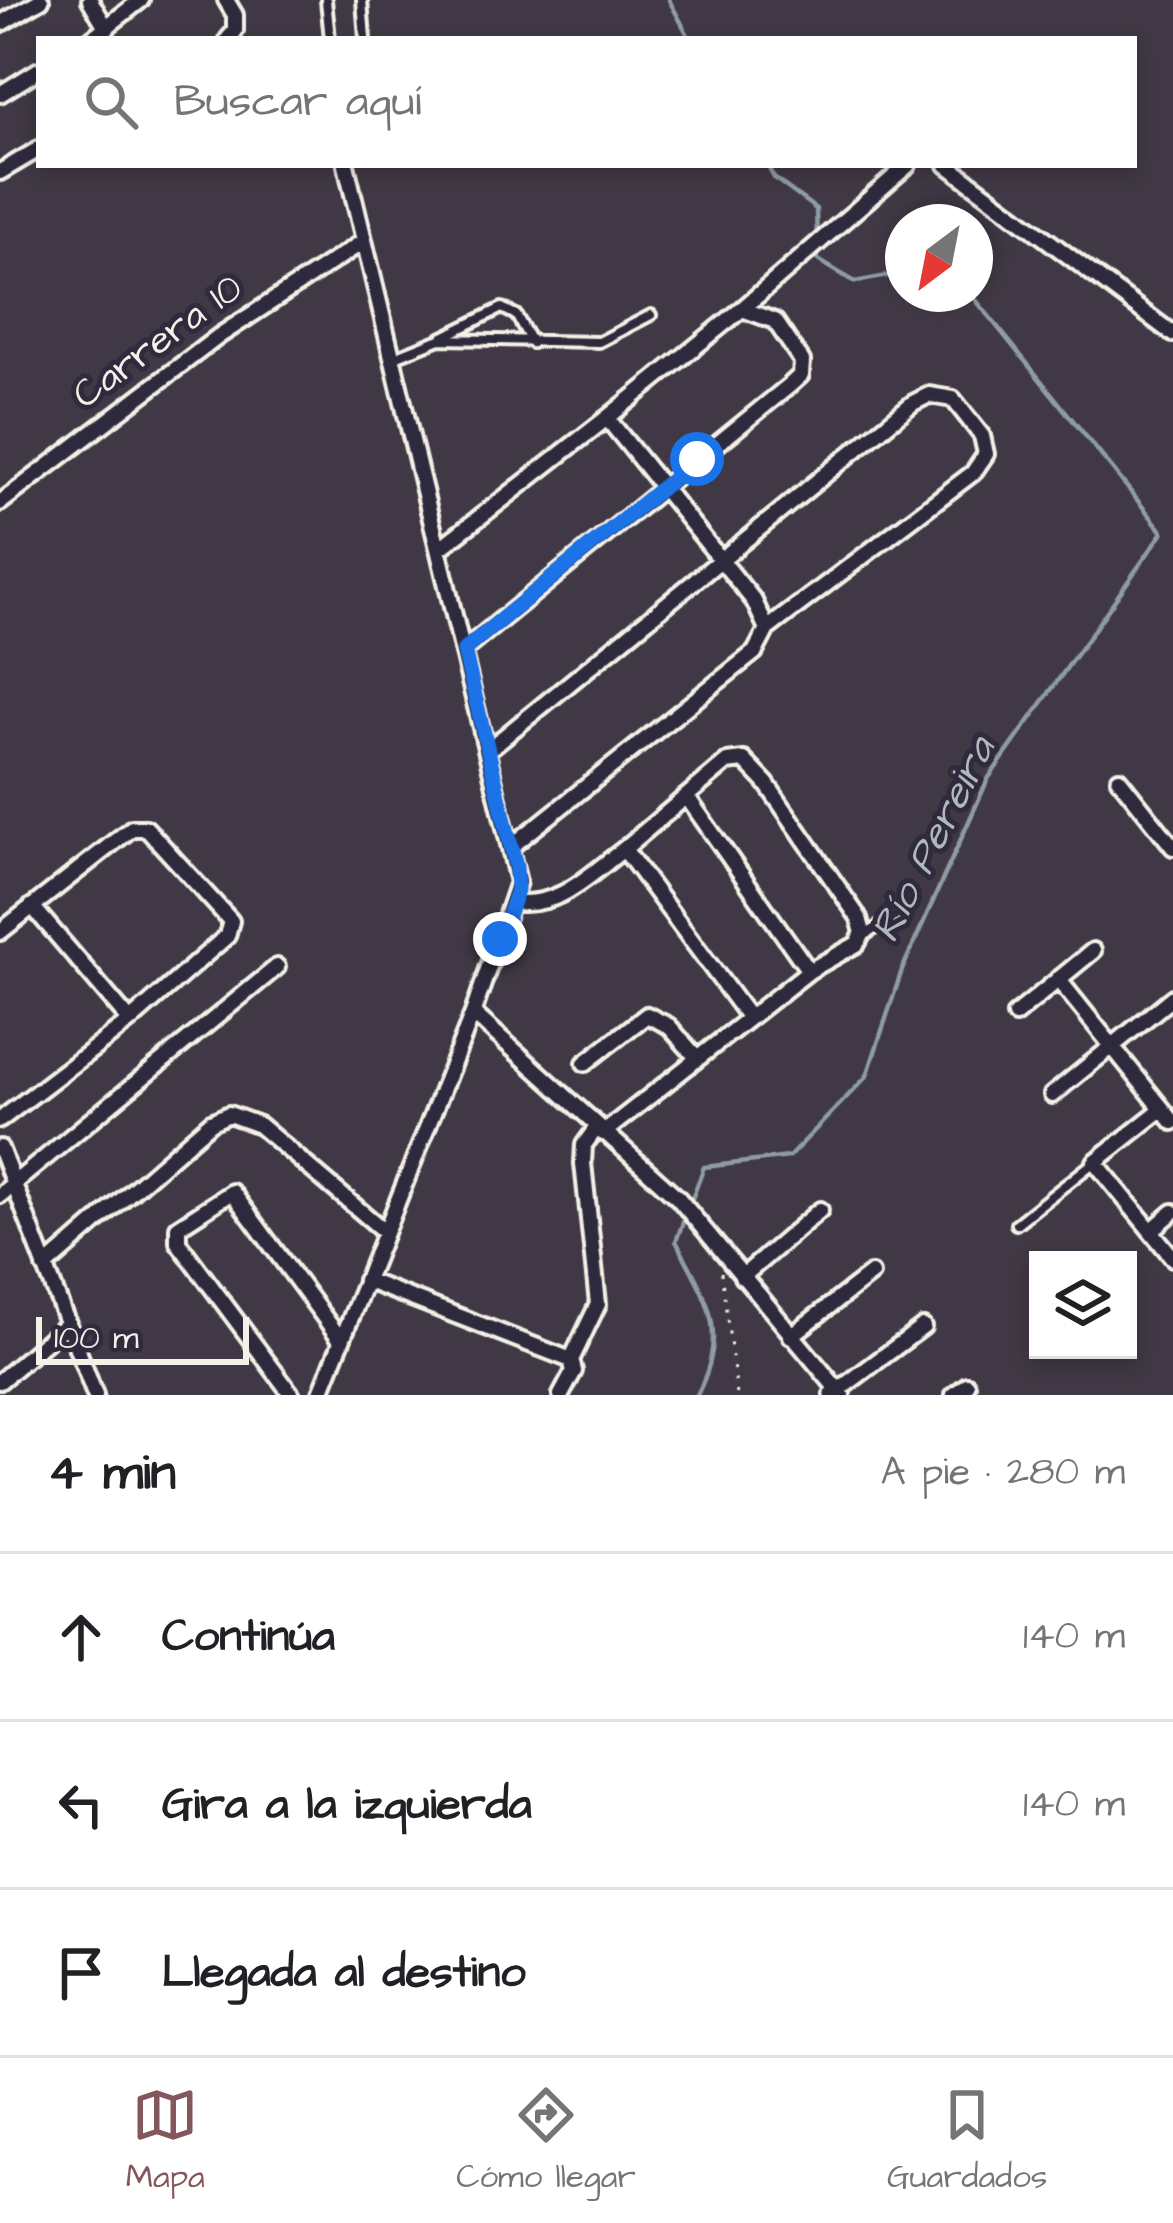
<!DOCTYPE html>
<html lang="es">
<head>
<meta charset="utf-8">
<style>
	:root { --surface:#fff; --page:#f2f2f2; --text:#202124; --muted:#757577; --line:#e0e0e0; --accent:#84575d }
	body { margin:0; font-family:"Architects Daughter",sans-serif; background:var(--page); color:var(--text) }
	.controls { position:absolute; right:36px; bottom:36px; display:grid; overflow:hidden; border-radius:0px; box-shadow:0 6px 18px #0003 }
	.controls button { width:108px; height:108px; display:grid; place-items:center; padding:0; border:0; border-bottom:3px solid var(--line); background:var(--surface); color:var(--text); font:60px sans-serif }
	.compass { position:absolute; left:885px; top:204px; width:108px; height:108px; border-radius:50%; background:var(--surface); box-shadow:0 6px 18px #0003; rotate:212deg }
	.scale { position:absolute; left:36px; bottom:30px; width:213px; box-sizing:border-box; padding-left:12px; border:6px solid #f4f1e8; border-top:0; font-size:33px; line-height:42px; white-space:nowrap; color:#f4f1e8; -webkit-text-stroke:9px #2f2a3d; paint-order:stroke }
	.stop { position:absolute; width:36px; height:36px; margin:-27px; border:9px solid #1a73e8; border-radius:50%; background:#fff }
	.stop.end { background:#1a73e8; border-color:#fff; box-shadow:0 3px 12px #0008 }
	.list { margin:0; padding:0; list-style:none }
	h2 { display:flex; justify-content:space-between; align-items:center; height:156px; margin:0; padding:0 48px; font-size:51px }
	h2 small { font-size:39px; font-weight:400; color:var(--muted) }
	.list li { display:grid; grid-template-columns:78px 1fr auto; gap:36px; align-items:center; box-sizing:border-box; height:168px; padding:0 48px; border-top:3px solid var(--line) }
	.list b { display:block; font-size:45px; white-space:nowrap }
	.list em { font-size:39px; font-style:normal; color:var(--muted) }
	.icon { flex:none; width:66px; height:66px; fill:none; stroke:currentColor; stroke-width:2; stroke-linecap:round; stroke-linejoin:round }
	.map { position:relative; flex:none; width:1173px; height:1395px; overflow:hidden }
	.search { position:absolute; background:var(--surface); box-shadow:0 6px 18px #0003; left:36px; right:36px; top:36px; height:132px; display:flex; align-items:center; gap:30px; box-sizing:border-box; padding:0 42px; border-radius:0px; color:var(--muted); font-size:45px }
	.sheet { height:660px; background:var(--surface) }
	nav { display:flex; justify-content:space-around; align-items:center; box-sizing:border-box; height:168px; border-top:3px solid var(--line); background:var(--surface); font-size:33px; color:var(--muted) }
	nav a { display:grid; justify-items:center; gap:6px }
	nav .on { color:var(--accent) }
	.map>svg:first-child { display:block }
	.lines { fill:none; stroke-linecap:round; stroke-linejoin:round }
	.stream { stroke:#8f9ca4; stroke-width:4.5 }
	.service-casing { stroke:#f4f1e8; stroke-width:16 }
	.minor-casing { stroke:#f4f1e8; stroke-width:22 }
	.path { stroke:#f4f1e8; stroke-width:3; stroke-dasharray:3 9; stroke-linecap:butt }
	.service { stroke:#2f2a3d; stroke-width:8 }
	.minor { stroke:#2f2a3d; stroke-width:14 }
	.route { stroke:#1a73e8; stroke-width:15 }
	.labels { text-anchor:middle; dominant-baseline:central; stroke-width:10; stroke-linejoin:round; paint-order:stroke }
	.street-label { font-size:39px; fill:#f4f1e8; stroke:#2f2a3d }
	.water-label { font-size:42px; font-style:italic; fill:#b0b8ba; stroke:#2f2a3d }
</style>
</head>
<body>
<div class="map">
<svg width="1173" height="1395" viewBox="0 0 1173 1395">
	<rect width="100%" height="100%" fill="#403945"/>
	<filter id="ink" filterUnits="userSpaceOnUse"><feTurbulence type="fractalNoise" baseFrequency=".00833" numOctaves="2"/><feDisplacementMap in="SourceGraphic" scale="24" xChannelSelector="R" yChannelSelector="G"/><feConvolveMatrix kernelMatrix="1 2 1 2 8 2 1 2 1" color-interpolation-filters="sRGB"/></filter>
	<g filter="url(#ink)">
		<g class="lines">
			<!-- stream -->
			<path class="stream" d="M 669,0 L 690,39
				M 767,165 L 774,178 L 816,209 L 817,239
				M 818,250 L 818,260 L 855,282 L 903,273
				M 697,1395 C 730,1330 707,1300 676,1241 L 704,1167 L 789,1157 L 867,1076 L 902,970 L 988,779 L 1163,532 L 971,294"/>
			<defs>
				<path id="service" d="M 326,0 L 330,39
					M 362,0 L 365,39
					M 441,338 L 502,308 L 516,315 L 532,343
					M 395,357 L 440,339 L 599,342 L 651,315
					M 862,937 L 900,913
					M 1016,1224 L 1093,1163"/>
				<path id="minor" d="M 90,0 L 107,29
					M 226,0 L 235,15 L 235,31 L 228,39
					M 0,24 L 41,0
					M 91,39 L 141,0
					M 0,94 L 39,70
					M 947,165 L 1173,334
					M 0,172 L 39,149
					M 742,309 L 908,165
					M 0,503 L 219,336 L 361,243
					M 439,549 L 607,418 L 754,601 L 767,629 L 755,652 L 512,846
					M 464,650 L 790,385 L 801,375 L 802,361 L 775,321 L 742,309 L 607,418
					M 488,750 L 913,403 L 929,395 L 953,399 L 982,436 L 986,454 L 973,473 L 767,629
					M 1119,779 L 1173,847
					M 687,797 L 809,971
					M 513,902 C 559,909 589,875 624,849 L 749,1018
					M 32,906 L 130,1021
					M 0,932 L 132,828 L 146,828 L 231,921 L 227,936 L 130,1021 L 0,1120
					M 1058,979 L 1173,1122
					M 473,1013 L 678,1198 L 842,1395
					M 1015,1015 L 1093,951
					M 585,1063 L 647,1015 L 669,1026 L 697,1058
					M 1052,1095 L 1173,997
					M 1162,1109 L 1095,1162 L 1173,1258
					M 603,1133 L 809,971 L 857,944 L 863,933 L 859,918 L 766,783 L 744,760 L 727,762 L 624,849
					M 0,1148 L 95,1395
					M 0,1195 L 277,967
					M 1151,1231 L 1173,1212
					M 45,1267 L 211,1122 L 229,1114 L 259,1125 L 384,1231
					M 742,1277 L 820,1210
					M 365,1280 L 571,1360 L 574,1371 L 561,1395
					M 791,1336 L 871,1274
					M 571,1360 L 598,1304 L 583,1163 L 584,1145 L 597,1127
					M 0,1381 L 68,1323
					M 292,1395 L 178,1242 L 178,1227 L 232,1192 L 341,1340
					M 320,1395 L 473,1013 L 518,882 L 346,165
					M 832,1395 L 923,1327
					M 954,1395 L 967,1385"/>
			</defs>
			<!-- service casing -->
			<use href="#service" class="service-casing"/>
			<!-- minor casing -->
			<use href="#minor" class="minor-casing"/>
			<!-- path -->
			<path class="path" d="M 721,1272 L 737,1395"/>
			<!-- service -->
			<use href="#service" class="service"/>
			<!-- minor -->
			<use href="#minor" class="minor"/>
		</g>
	</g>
	<g class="lines" filter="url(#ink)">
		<!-- route -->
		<path class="route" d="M 500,939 L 517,890 L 516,867 L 464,650 L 697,459"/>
	</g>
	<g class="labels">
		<!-- street labels -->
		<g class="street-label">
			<text transform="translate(158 342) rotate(-36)">Carrera 10</text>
		</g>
		<!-- water labels -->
		<g class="water-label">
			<text transform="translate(934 840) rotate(-63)">Río Pereira</text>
		</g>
	</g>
</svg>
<div class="controls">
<button><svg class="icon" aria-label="layers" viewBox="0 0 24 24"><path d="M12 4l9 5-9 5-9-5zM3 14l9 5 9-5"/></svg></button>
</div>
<svg class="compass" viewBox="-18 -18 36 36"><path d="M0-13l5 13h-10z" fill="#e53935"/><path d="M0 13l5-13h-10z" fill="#757577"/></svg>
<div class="scale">100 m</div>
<div class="stop" style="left:697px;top:459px"></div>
<div class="stop end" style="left:500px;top:939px"></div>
<div class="search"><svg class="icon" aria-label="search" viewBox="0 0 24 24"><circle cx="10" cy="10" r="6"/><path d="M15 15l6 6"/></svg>Buscar aquí</div>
</div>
<section class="sheet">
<h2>4 min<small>A pie · 280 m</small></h2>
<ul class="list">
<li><svg class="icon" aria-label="ahead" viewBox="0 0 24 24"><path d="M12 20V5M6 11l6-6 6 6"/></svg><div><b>Continúa</b></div><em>140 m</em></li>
<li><svg class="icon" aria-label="left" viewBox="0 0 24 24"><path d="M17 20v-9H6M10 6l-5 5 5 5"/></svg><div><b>Gira a la izquierda</b></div><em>140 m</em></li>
<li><svg class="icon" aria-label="arrive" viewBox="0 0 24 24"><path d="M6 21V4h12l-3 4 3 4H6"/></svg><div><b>Llegada al destino</b></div></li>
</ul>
</section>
<nav>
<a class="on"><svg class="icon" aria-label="map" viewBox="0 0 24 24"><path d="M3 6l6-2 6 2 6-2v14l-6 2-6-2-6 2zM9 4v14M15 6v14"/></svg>Mapa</a>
<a><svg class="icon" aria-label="directions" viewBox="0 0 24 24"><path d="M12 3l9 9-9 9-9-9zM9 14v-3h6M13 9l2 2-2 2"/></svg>Cómo llegar</a>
<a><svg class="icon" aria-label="saved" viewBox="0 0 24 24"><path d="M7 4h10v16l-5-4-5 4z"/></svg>Guardados</a>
</nav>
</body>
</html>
